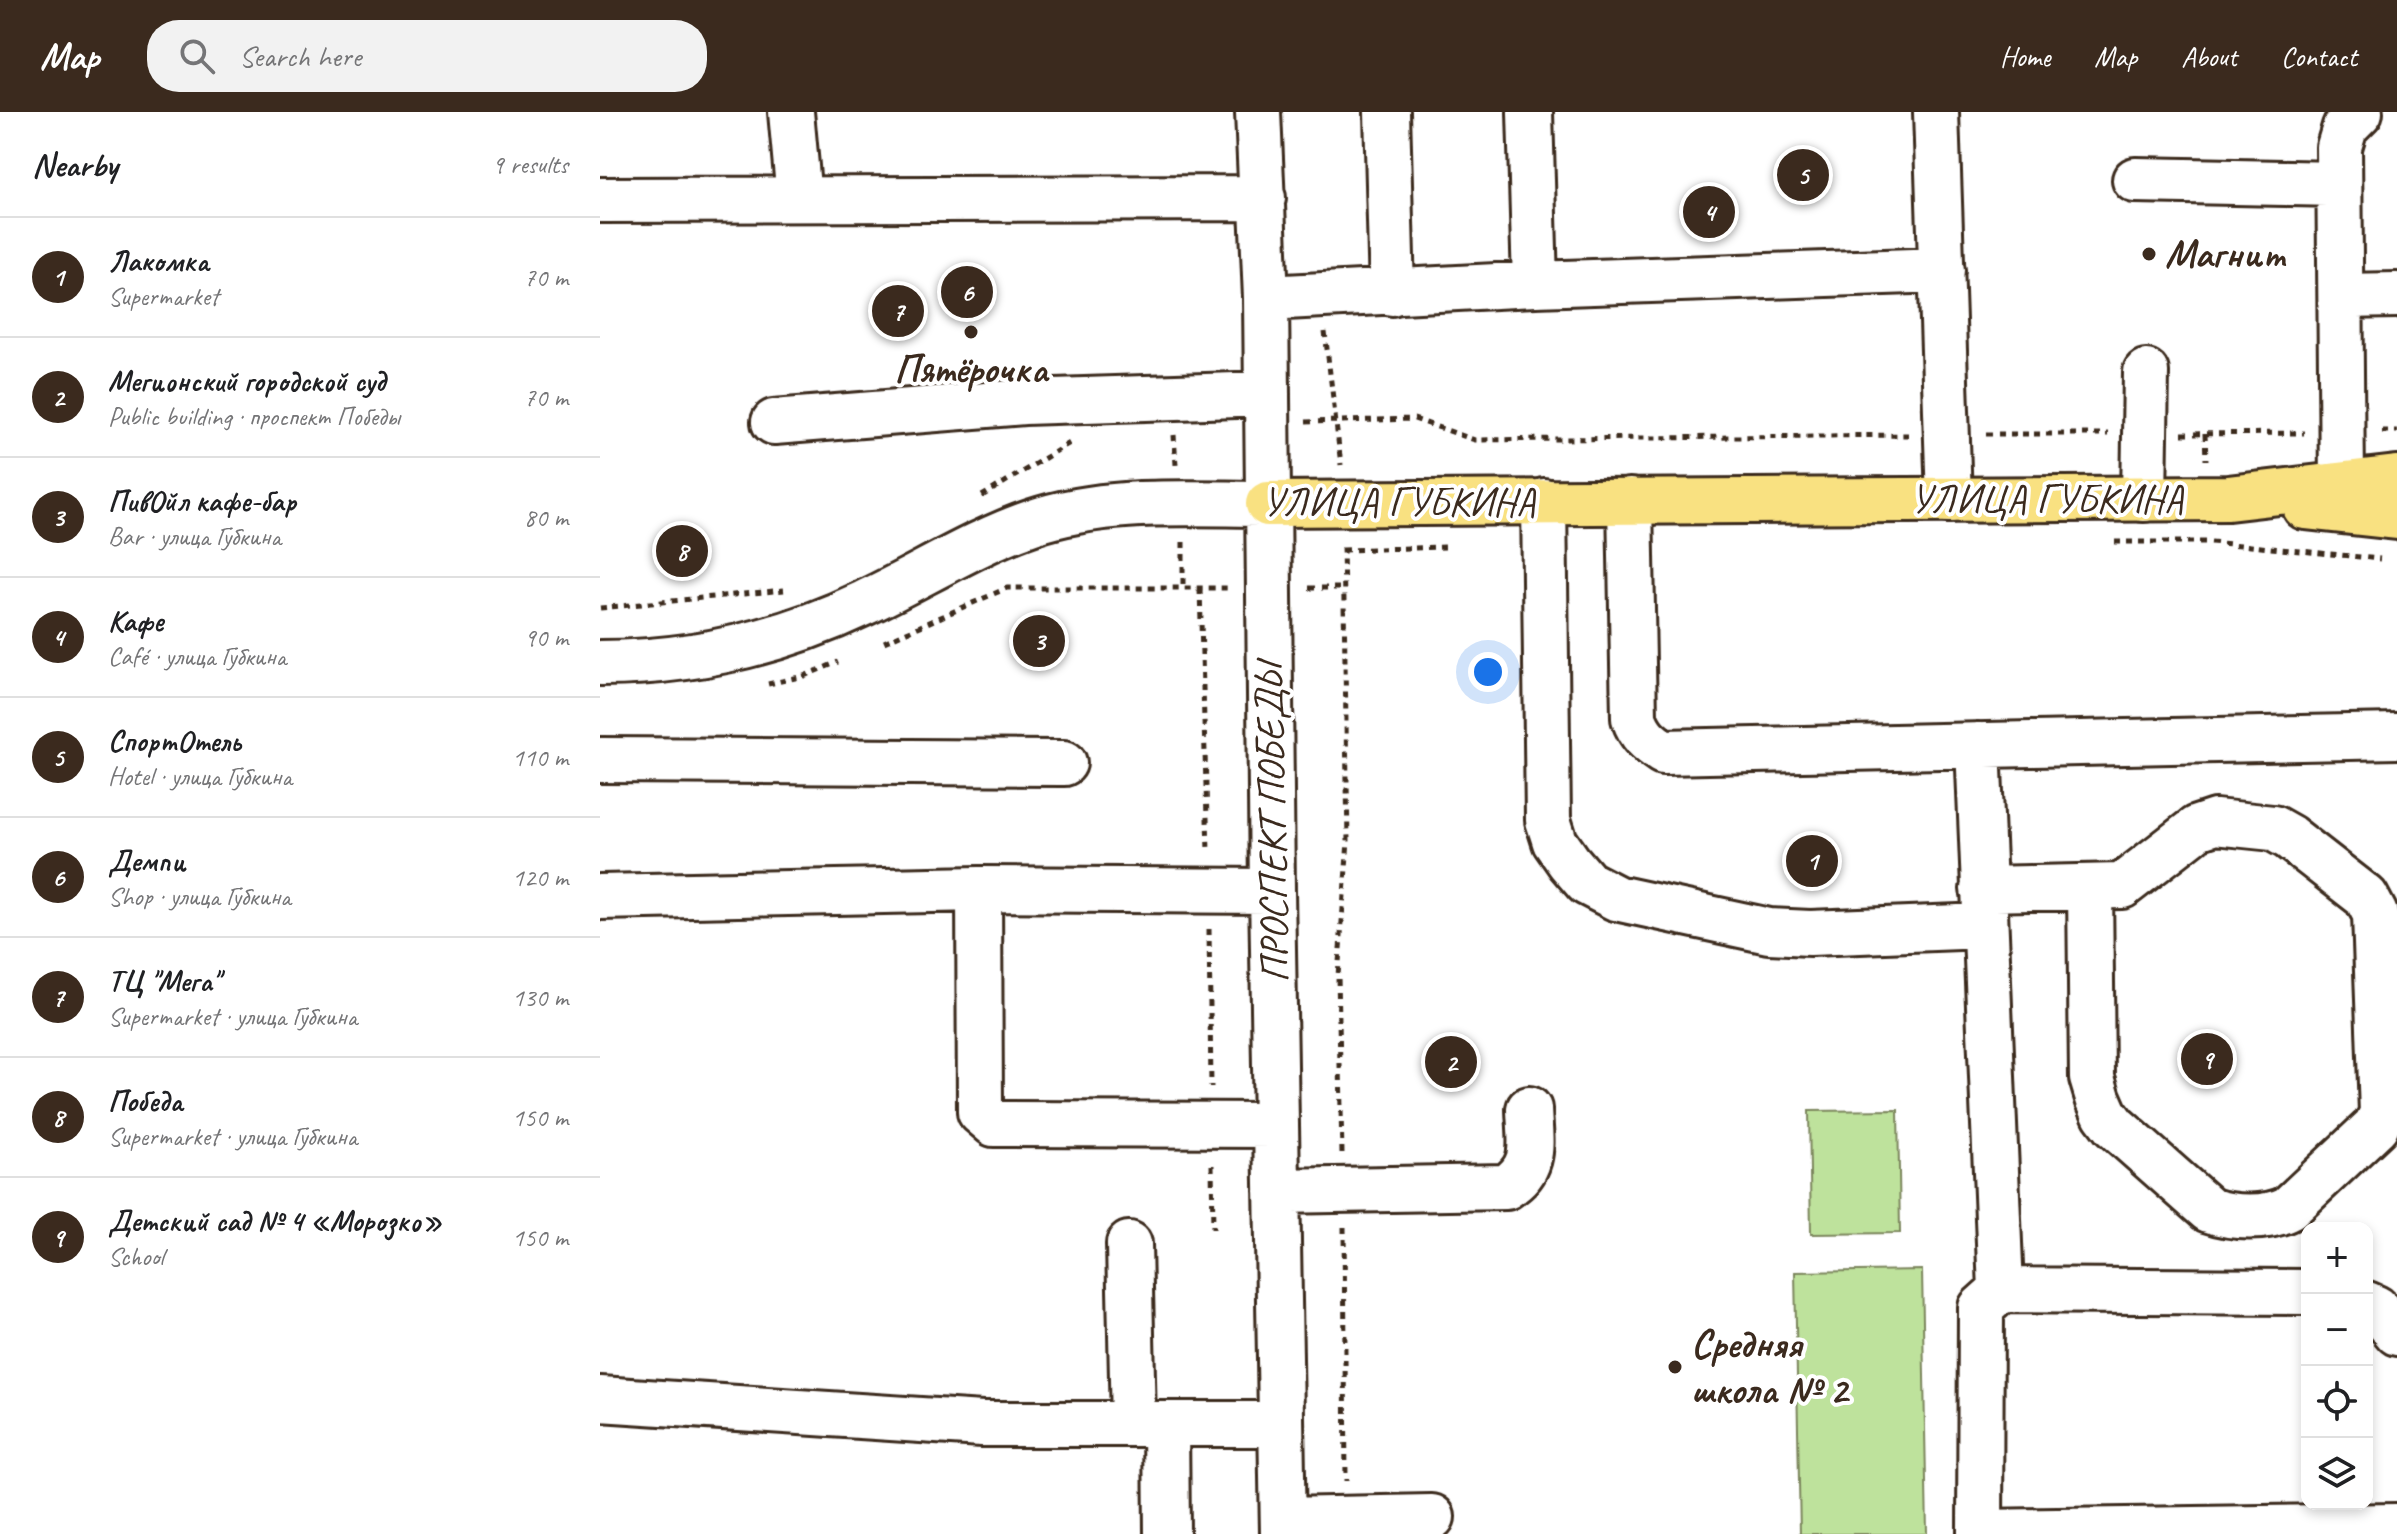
<!DOCTYPE html>
<html lang="en">
<head>
<meta charset="utf-8">
<style>
	:root { --surface:#fff; --page:#f2f2f2; --text:#202124; --muted:#757577; --line:#e0e0e0; --accent:#3b2a1e }
	body { margin:0; font-family:Caveat,sans-serif; background:var(--page); color:var(--text) }
	.controls { position:absolute; right:24px; bottom:24px; display:grid; overflow:hidden; border-radius:16px; box-shadow:0 4px 12px #0003 }
	.controls button { width:72px; height:72px; display:grid; place-items:center; padding:0; border:0; border-bottom:2px solid var(--line); background:var(--surface); color:var(--text); font:40px sans-serif }
	.you { position:absolute; left:888px; top:560px; width:28px; height:28px; margin:-20px; border:6px solid #fff; border-radius:50%; background:#1a73e8; box-shadow:0 0 0 12px #1a73e833 }
	.badge { display:grid; place-items:center; width:52px; height:52px; border-radius:50%; background:var(--accent); color:#fff; font-size:26px; font-weight:700 }
	.pin { position:absolute; translate:-50% -50%; border:4px solid #fff; box-shadow:0 2px 8px #0006 }
	.list { margin:0; padding:0; list-style:none }
	h2 { display:flex; justify-content:space-between; align-items:center; height:104px; margin:0; padding:0 32px; font-size:34px }
	h2 small { font-size:26px; font-weight:400; color:var(--muted) }
	.list li { display:grid; grid-template-columns:52px 1fr auto; gap:24px; align-items:center; box-sizing:border-box; height:120px; padding:0 32px; border-top:2px solid var(--line) }
	.list b { display:block; font-size:30px; white-space:nowrap }
	.list p { margin:0; font-size:26px; white-space:nowrap; color:var(--muted) }
	.list em { font-size:26px; font-style:normal; color:var(--muted) }
	.icon { flex:none; width:44px; height:44px; fill:none; stroke:currentColor; stroke-width:2; stroke-linecap:round; stroke-linejoin:round }
	.map { position:relative; flex:none; width:1797px; height:1422px; overflow:hidden }
	header { display:flex; align-items:center; gap:48px; box-sizing:border-box; height:112px; padding:0 40px; background:var(--accent); color:#fff }
	header strong { font-size:38px }
	nav { display:flex; gap:44px; margin-inline-start:auto; font-size:28px }
	.search { width:560px; height:72px; background:var(--page); display:flex; align-items:center; gap:20px; box-sizing:border-box; padding:0 28px; border-radius:32px; color:var(--muted); font-size:30px }
	main { display:flex }
	aside { flex:1; background:var(--surface) }
	.map>svg:first-child { display:block }
	.pitch { fill:#bee29c; stroke:#7c865d; stroke-width:2 }
	.lines { fill:none; stroke-linecap:round; stroke-linejoin:round }
	.minor-casing { stroke:#3b2a1e; stroke-width:50 }
	.major-casing { stroke:#3b2a1e; stroke-width:50 }
	.path { stroke:#3b2a1e; stroke-width:5; stroke-dasharray:6 6; stroke-linecap:butt }
	.minor { stroke:#fff; stroke-width:44 }
	.major { stroke:#f9e181; stroke-width:44 }
	.poi-dot { fill:#3b2a1e; stroke:#fff; stroke-width:3 }
	.labels { text-anchor:middle; dominant-baseline:central; stroke-width:8; stroke-linejoin:round; paint-order:stroke }
	.poi-label { font-size:40px; font-weight:bold; fill:#3b2a1e; stroke:#fff; text-anchor:start }
	.street-label { font-size:40px; fill:#3b2a1e; stroke:#fff }
</style>
</head>
<body>
<header>
<strong>Map</strong>
<div class="search"><svg class="icon" aria-label="search" viewBox="0 0 24 24"><circle cx="10" cy="10" r="6"/><path d="M15 15l6 6"/></svg>Search here</div>
<nav><a>Home</a><a>Map</a><a>About</a><a>Contact</a></nav>
</header>
<main>
<aside>
<h2>Nearby<small>9 results</small></h2>
<ul class="list">
<li><span class="badge">1</span><div><b>Лакомка</b><p>Supermarket</p></div><em>70 m</em></li>
<li><span class="badge">2</span><div><b>Мегионский городской суд</b><p>Public building · проспект Победы</p></div><em>70 m</em></li>
<li><span class="badge">3</span><div><b>ПивОйл кафе-бар</b><p>Bar · улица Губкина</p></div><em>80 m</em></li>
<li><span class="badge">4</span><div><b>Кафе</b><p>Café · улица Губкина</p></div><em>90 m</em></li>
<li><span class="badge">5</span><div><b>СпортОтель</b><p>Hotel · улица Губкина</p></div><em>110 m</em></li>
<li><span class="badge">6</span><div><b>Демпи</b><p>Shop · улица Губкина</p></div><em>120 m</em></li>
<li><span class="badge">7</span><div><b>ТЦ &quot;Мега&quot;</b><p>Supermarket · улица Губкина</p></div><em>130 m</em></li>
<li><span class="badge">8</span><div><b>Победа</b><p>Supermarket · улица Губкина</p></div><em>150 m</em></li>
<li><span class="badge">9</span><div><b>Детский сад № 4 «Морозко»</b><p>School</p></div><em>150 m</em></li>
</ul>
</aside>
<div class="map">
<svg width="1797" height="1422" viewBox="0 0 1797 1422">
	<rect width="100%" height="100%" fill="#fff"/>
	<filter id="ink" filterUnits="userSpaceOnUse"><feTurbulence type="fractalNoise" baseFrequency=".0125" numOctaves="2"/><feDisplacementMap in="SourceGraphic" scale="16" xChannelSelector="R" yChannelSelector="G"/><feConvolveMatrix kernelMatrix="1 2 1 2 8 2 1 2 1" color-interpolation-filters="sRGB"/></filter>
	<g filter="url(#ink)">
		<!-- pitch -->
		<path class="pitch" d="M 1298,998 L 1300,1121 L 1211,1122 L 1209,999 Z
			M 1322,1158 L 1327,1422 L 1200,1422 L 1195,1160 Z"/>
		<g class="lines">
			<defs>
				<path id="minor" d="M 191,0 L 199,87
					M 658,0 L 666,186 L 672,779 L 683,1422
					M 787,0 L 792,181
					M 1336,0 L 1349,388
					M 1535,68 L 1739,72
					M 0,88 L 663,86
					M 935,172 L 1342,158
					M 1742,184 L 1797,183
					M 666,186 L 935,172 L 930,0
					M 174,310 L 424,290 L 667,282
					M 1742,373 L 1739,35 L 1745,15 L 1760,0
					M 1544,387 L 1546,260
					M 944,389 L 948,708 L 955,730 L 969,750 L 987,771 L 1016,786 L 1169,819 L 1210,821 L 1384,814
					M 1030,389 L 1034,606 C 1040,623 1048,630 1063,640 L 1797,624
					M 0,551 C 93,551 180,531 264,491 C 320,465 374,430 433,410 C 507,385 591,392 668,392
					M 1378,633 L 1401,1178 L 1381,1196 L 1380,1422
					M 0,648 L 464,651
					M 379,777 L 380,1000 L 394,1012 L 676,1013
					M 1383,777 L 1522,774 L 1597,716 L 1615,710 L 1673,716 L 1689,725 L 1766,785 L 1775,802 L 1782,1001 L 1776,1014 L 1689,1096 C 1667,1108 1632,1106 1609,1098 L 1514,1014 L 1505,1002 L 1498,986 L 1492,966 L 1490,775
					M 0,785 L 379,777 L 672,779
					M 677,1079 L 906,1075 C 938,1055 930,1030 929,997
					M 529,1132 L 533,1311
					M 1401,1178 L 1707,1180
					M 1767,1192 L 1776,1196 L 1797,1221
					M 0,1287 L 382,1312 L 681,1312
					M 566,1312 L 567,1422
					M 683,1408 L 832,1405
					M 1380,1420 L 1797,1414"/>
				<path id="major" d="M 668,392 L 1628,386 L 1797,366
					M 1705,395 L 1797,405"/>
			</defs>
			<!-- minor casing -->
			<use href="#minor" class="minor-casing"/>
			<!-- major casing -->
			<use href="#major" class="major-casing"/>
			<!-- path -->
			<path class="path" d="M 725,220 L 741,353
				M 706,310 L 814,307 L 875,328 L 1308,323
				M 1782,319 L 1797,319
				M 1386,322 L 1508,322
				M 1582,322 L 1704,321
				M 1605,322 L 1606,348
				M 574,323 L 576,353
				M 382,384 L 473,329
				M 583,430 L 583,477
				M 1515,430 L 1611,430 L 1780,447
				M 743,438 L 845,435
				M 709,476 L 744,476
				M 600,477 L 608,739
				M 0,496 L 184,478
				M 284,530 L 407,476 L 631,476
				M 168,572 L 204,564 L 238,550
				M 609,817 L 611,975
				M 742,1041 L 738,864 L 748,729 L 743,431
				M 612,1053 L 613,1117
				M 744,1115 L 746,1369"/>
			<!-- minor -->
			<use href="#minor" class="minor"/>
			<!-- major -->
			<use href="#major" class="major"/>
		</g>
	</g>
	<!-- markers -->
	<g class="poi-dot">
		<circle cx="1549" cy="142" r="8"/>
		<circle cx="371" cy="220" r="8"/>
		<circle cx="1075" cy="1255" r="8"/>
	</g>
	<g class="labels">
		<!-- poi labels -->
		<g class="poi-label">
			<text x="1565" y="142">Магнит</text>
			<text x="371" y="257" text-anchor="middle">Пятёрочка</text>
			<text x="1091" y="1232">Средняя<tspan x="1091" dy="46">школа № 2</tspan></text>
		</g>
		<!-- street labels -->
		<g class="street-label">
			<text x="1447" y="387">УЛИЦА ГУБКИНА</text>
			<text x="799" y="390">УЛИЦА ГУБКИНА</text>
			<text transform="translate(672 711) rotate(-91)">ПРОСПЕКТ ПОБЕДЫ</text>
		</g>
	</g>
</svg>
<div class="controls">
<button>+</button>
<button>−</button>
<button><svg class="icon" aria-label="locate" viewBox="0 0 24 24"><circle cx="12" cy="12" r="6"/><path d="M12 2v4M12 18v4M2 12h4M18 12h4"/></svg></button>
<button><svg class="icon" aria-label="layers" viewBox="0 0 24 24"><path d="M12 4l9 5-9 5-9-5zM3 14l9 5 9-5"/></svg></button>
</div>
<div class="you"></div>
<div class="pin badge" style="left:1212px;top:749px">1</div>
<div class="pin badge" style="left:851px;top:950px">2</div>
<div class="pin badge" style="left:439px;top:529px">3</div>
<div class="pin badge" style="left:1109px;top:100px">4</div>
<div class="pin badge" style="left:1203px;top:63px">5</div>
<div class="pin badge" style="left:367px;top:180px">6</div>
<div class="pin badge" style="left:298px;top:199px">7</div>
<div class="pin badge" style="left:82px;top:439px">8</div>
<div class="pin badge" style="left:1607px;top:947px">9</div>
</div>
</main>
</body>
</html>
